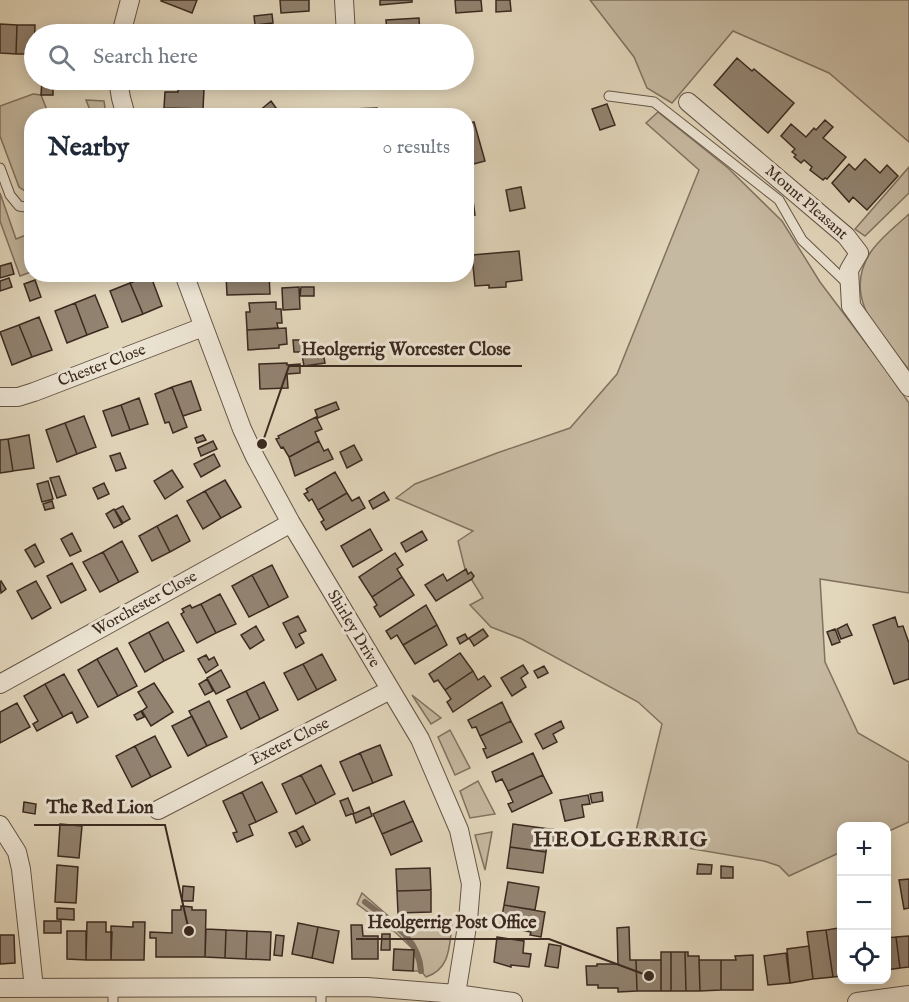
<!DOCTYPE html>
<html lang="en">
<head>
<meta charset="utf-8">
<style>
	:root { --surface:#fff; --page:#f6f6f7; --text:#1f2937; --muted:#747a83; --line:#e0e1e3 }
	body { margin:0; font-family:"IM FELL English",serif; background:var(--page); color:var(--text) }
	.controls { position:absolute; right:18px; bottom:18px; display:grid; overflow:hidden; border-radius:12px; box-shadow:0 3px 15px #0003 }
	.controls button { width:54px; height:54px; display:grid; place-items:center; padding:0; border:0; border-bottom:2px solid var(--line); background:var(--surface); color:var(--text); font:30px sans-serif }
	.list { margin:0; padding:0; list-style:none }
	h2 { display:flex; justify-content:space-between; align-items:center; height:78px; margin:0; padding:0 24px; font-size:26px }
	h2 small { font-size:20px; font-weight:400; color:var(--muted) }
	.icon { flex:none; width:33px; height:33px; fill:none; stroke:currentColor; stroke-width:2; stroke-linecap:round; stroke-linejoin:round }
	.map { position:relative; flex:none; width:909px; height:1002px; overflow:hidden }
	.search { position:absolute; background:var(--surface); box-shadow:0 3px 15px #0003; left:24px; top:24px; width:450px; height:66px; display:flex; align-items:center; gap:15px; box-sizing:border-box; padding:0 21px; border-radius:33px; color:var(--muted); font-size:22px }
	.panel { position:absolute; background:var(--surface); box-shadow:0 3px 15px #0003; left:24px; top:108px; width:450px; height:174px; border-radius:24px }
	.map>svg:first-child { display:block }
	.green { fill:#c6b9a1; stroke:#807260; stroke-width:1.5 }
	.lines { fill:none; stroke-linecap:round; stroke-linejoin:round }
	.stream { stroke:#7d6e5d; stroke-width:6 }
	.building { fill:#928371; stroke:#3b2a20; stroke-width:1.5 }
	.service-casing { stroke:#655547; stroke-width:11 }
	.minor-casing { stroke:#655547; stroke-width:20 }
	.service { stroke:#ece4d3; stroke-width:9 }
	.minor { stroke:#ece4d3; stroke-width:18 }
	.labels { text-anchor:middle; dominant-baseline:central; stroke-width:6; stroke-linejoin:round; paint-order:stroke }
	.street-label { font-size:16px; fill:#3b2a20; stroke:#ece4d3 }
	.district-label { font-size:22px; font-weight:bold; letter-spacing:1.5px; fill:#3b2a20; stroke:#ece4d3 }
	.leader { fill:none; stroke:#3b2a20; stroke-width:2 }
	.callout-dot { fill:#3b2a20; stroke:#ece4d3; stroke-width:2 }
	.callout-label { font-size:18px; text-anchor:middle; font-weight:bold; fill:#3b2a20; stroke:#ece4d3; stroke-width:6; stroke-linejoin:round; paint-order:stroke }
</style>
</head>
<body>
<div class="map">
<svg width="909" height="1002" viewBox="0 0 909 1002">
	<rect width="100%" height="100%" fill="#e2d6bb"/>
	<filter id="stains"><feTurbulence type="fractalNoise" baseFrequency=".00333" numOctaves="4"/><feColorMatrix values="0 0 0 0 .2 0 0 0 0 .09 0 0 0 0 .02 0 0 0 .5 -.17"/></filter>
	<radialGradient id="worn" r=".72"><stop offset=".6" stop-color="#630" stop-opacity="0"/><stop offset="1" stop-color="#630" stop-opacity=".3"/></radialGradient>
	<!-- green -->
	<path class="green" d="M 590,0 L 909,0 L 909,142 L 829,73 L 733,31 L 672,103 L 647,88 L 634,57 Z
		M 33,94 L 41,95 L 49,115 L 32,116 L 31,195 L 19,187 L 0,136 L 0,106 Z
		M 86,100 L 104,101 L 106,115 L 92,115 Z
		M 658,112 L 728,168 L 782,221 L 820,282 L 887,371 L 909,403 L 909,593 L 820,579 L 825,662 L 858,733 L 909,762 L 909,822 L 887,832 L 886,826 L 842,826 L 841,852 L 789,876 L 779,866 L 764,861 L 634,839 L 662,724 L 638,702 L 522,639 L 491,627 L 470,605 L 483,598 L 465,569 L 458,541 L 473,531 L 396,498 L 415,484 L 497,453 L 570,428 L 617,374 L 699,170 L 646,123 Z
		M 909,167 L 909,193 L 865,236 L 855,229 Z
		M 0,193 L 16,239 L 31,233 L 31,272 L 20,276 L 0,221 Z
		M 909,214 L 909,370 C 882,335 841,300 870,253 C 880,238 896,226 909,214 Z
		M 412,695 L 441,718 L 431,724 Z
		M 450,730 L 470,768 L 455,775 L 438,737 Z
		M 478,781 L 495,814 L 470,818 L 460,791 Z
		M 492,832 L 485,870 L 475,835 Z
		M 362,893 L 393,920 L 452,926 C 449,948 450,969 426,977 L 421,971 L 413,971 L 414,950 L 396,933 L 357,904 Z"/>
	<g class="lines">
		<!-- stream -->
		<path class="stream" d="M 365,902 C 389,921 419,937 421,971"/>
	</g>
	<!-- building -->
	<path class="building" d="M 162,0 L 197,0 L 192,13 L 161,1 Z
		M 280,0 L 309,0 L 309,11 L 281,13 Z
		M 380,0 L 412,0 L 412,2 L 380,5 Z
		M 455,0 L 481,0 L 482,11 L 456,13 Z
		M 496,0 L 510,0 L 511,11 L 496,12 Z
		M 272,14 L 273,23 L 255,25 L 254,16 Z
		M 419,18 L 420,34 L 387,34 L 386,20 Z
		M 0,24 L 17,25 L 16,54 L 0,53 Z
		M 17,25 L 35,25 L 34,54 L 16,54 Z
		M 204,25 L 205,34 L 189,34 L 188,26 Z
		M 54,26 L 72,27 L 71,34 L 51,34 L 53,34 Z
		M 258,26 L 259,34 L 240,34 L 240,27 Z
		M 72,27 L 89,28 L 89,34 L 71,34 Z
		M 298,30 L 298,34 L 265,34 L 265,32 Z
		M 737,58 L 752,71 L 754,69 L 794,103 L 768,133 L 714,85 Z
		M 42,80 L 53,80 L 53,95 L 41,95 Z
		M 267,80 L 282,80 L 282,81 L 268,82 Z
		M 178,89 L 204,89 L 203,109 L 164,108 L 165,92 L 178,92 Z
		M 271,101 L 276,108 L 267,116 L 262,116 L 258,112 Z
		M 607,104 L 615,125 L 600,130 L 592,109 Z
		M 164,108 L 203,109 L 203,116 L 164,116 Z
		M 377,108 L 377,116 L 352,116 L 352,109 Z
		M 237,111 L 248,112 L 247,116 L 237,116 Z
		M 825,120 L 833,127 L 823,138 L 846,157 L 827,179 L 825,178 L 823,180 L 810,170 L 812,167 L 804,160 L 801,163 L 794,157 L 796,155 L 792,152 L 795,149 L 781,136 L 791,124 L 806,137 L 814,128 L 816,130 Z
		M 474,122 L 485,161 L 466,166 L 466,124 Z
		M 865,159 L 880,173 L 887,165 L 898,176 L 867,210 L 853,197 L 849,202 L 832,183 L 849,164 L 855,170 Z
		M 471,185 L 475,215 L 466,216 L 466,186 Z
		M 521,187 L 525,208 L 510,211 L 506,190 Z
		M 519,251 L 522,280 L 506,282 L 506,287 L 489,288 L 489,285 L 475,286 L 472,255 Z
		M 11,263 L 14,274 L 0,278 L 0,266 Z
		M 134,274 L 150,274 L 162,306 L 143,314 L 130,283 L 133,282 L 131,276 Z
		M 269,274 L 270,294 L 227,295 L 226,275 Z
		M 9,278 L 12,287 L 0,291 L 0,281 Z
		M 35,280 L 41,297 L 30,301 L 24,284 Z
		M 130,283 L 143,314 L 122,322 L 110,291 Z
		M 299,287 L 300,309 L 283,310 L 282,288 Z
		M 301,287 L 314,287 L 314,296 L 300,296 Z
		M 95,295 L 108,327 L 87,335 L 75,303 Z
		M 276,302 L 276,309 L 281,309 L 282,323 L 277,323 L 278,328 L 247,330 L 246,312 L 250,312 L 249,303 Z
		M 75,303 L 87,335 L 67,343 L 55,311 Z
		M 39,317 L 52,350 L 32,357 L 19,325 Z
		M 19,325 L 32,357 L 12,365 L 0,332 Z
		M 286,328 L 287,344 L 279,345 L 279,348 L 248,350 L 247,330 Z
		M 293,340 L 311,340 L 311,352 L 294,352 Z
		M 323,352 L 325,363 L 304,366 L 302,355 Z
		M 287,363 L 287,365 L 300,364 L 300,373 L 287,374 L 288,388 L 260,389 L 259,364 Z
		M 191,381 L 201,410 L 183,416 L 172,387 Z
		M 172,387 L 187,427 L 173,433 L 169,422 L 165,423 L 155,394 Z
		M 139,398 L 148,424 L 130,430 L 121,405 Z
		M 336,402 L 339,409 L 318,418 L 315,410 Z
		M 121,405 L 130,430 L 112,436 L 103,411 Z
		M 84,416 L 96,447 L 77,454 L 65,423 Z
		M 316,417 L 322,429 L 315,432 L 319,441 L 289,457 L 283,447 L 281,448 L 276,439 L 279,438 L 278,436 Z
		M 65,423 L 77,454 L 57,462 L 46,430 Z
		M 29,435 L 34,468 L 13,471 L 8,439 Z
		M 203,435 L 206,440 L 197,443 L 195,438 Z
		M 8,439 L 13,471 L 0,473 L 0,440 Z
		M 213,441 L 217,449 L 201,456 L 198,448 Z
		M 319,441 L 324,451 L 328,449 L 333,459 L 295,476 L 289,457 Z
		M 354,445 L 362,460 L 347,468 L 340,452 Z
		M 120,453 L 126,468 L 116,471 L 110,456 Z
		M 214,454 L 220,466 L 201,477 L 194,464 Z
		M 172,470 L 183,487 L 165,499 L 154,481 Z
		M 335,472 L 347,493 L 318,510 L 312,499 L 309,501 L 304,494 L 308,492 L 306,489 Z
		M 59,476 L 66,495 L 57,498 L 50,478 Z
		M 225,480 L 241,507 L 221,518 L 205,491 Z
		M 48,481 L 53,499 L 42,502 L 37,484 Z
		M 104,483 L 109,494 L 98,499 L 93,488 Z
		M 205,491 L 221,518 L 203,529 L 187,501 Z
		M 384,492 L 389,500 L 373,509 L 369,501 Z
		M 347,493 L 352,501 L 359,497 L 365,508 L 326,530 L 321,522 L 324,520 L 318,510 Z
		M 52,501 L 54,508 L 45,510 L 43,504 Z
		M 123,506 L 130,519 L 123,523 L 115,510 Z
		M 114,509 L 122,524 L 114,528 L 106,514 Z
		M 177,515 L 190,541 L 170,552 L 157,526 Z
		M 157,526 L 170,552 L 152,561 L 139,536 Z
		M 370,529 L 382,550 L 353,567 L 341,546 Z
		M 422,531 L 427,540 L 406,552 L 401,543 Z
		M 72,533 L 81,551 L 70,556 L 61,539 Z
		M 122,541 L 138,572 L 119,582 L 103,552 Z
		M 35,544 L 44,562 L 35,567 L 25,550 Z
		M 103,552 L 119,582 L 100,592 L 83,562 Z
		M 395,553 L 403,565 L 397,569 L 402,577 L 372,597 L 359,577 Z
		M 72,563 L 86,590 L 61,603 L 47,576 Z
		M 272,565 L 288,597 L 269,607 L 252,575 Z
		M 466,569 L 468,574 L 471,572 L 474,576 L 472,579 L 436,601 L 425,585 L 443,574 L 447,581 Z
		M 252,575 L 269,607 L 249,617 L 232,586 Z
		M 402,577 L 414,595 L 380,617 L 374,607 L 377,605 L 372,597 Z
		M 1,581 L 6,589 L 1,593 L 0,582 Z
		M 36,581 L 51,608 L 32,619 L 17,591 Z
		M 220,594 L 236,624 L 216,633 L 201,604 Z
		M 201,604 L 216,633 L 197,643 L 181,614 L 184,612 L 182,609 L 190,605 L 192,608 Z
		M 426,605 L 437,625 L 403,645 L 397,635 L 391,639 L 386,631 Z
		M 298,616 L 306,631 L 299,634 L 304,643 L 296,648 L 283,623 Z
		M 895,617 L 898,627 L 903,626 L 909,643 L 909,679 L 894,684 L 873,625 Z
		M 168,622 L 184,651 L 164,661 L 149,632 Z
		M 847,624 L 852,635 L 841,639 L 837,629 Z
		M 437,625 L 447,645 L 415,664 L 403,645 Z
		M 256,626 L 264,640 L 250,649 L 241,635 Z
		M 483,629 L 488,636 L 474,646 L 469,638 Z
		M 835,629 L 840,642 L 832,645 L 827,632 Z
		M 149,632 L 164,661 L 145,672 L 129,643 Z
		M 465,634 L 468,639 L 460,644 L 457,638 Z
		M 117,648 L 137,686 L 118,696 L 97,659 Z
		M 460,653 L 473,671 L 445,690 L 438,680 L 434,682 L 429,674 Z
		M 322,654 L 336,680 L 317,690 L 303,664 Z
		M 206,655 L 209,660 L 214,657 L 218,665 L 206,673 L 198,659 Z
		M 97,659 L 118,696 L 98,707 L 78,670 Z
		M 303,664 L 317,690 L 298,700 L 284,673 Z
		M 523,665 L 528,673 L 521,678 L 526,687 L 512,696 L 501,678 Z
		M 544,666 L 548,673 L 538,678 L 534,671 Z
		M 221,670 L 230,687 L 216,694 L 207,678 Z
		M 473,671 L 478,680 L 484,676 L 491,686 L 453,712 L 447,702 L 451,699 L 445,690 Z
		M 64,674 L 88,717 L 77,723 L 72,712 L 63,717 L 45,684 Z
		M 207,679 L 213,691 L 205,695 L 199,684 Z
		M 264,682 L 278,710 L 260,719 L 246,691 Z
		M 154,683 L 173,712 L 151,726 L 142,711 L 147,707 L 138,692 Z
		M 45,684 L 63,717 L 37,731 L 33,724 L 38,721 L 24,696 Z
		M 246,691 L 260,719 L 241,729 L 227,700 Z
		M 209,701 L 227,737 L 207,746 L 189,711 Z
		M 502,702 L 511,721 L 480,736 L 476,727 L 472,728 L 468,720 Z
		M 17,703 L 30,727 L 0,743 L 0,712 Z
		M 141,711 L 144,717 L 137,720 L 134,715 Z
		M 192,716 L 207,746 L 188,756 L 172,726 Z
		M 511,721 L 522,742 L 487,758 L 483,749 L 486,748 L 480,736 Z
		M 561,721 L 564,728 L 553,734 L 557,742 L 543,749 L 535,734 Z
		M 155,736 L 171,767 L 151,777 L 135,746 Z
		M 380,745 L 392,775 L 373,783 L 360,753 Z
		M 135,746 L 151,777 L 132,787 L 116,756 Z
		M 360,753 L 373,783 L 353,791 L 340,762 Z
		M 533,753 L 543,775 L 508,791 L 502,779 L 496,782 L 492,772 Z
		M 321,765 L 335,794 L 316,804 L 301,775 Z
		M 301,775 L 316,804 L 296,814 L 282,784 Z
		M 543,775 L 552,793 L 512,812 L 508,804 L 513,802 L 508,791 Z
		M 262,782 L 277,812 L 256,822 L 242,792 Z
		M 242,792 L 256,822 L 249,825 L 253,835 L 237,842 L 233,833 L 237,832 L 223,801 Z
		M 602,792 L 603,801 L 592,803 L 590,794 Z
		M 588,795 L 590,804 L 582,805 L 584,817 L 565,821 L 560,800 Z
		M 348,798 L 354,813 L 346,816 L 340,801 Z
		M 404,801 L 413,821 L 382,834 L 373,814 Z
		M 24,802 L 36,804 L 35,814 L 23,812 Z
		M 369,807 L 372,816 L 356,823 L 353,814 Z
		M 413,821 L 422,841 L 391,855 L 382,834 Z
		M 60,824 L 82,826 L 79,858 L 58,856 Z
		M 513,824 L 556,830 L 554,843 L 547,842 L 546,852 L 510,847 Z
		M 303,826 L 310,840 L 303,844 L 296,830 Z
		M 296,830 L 303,844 L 296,847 L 289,833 Z
		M 510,847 L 546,852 L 543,873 L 507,868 Z
		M 698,864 L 712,865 L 711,874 L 697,874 Z
		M 57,865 L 78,867 L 76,903 L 55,902 Z
		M 721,866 L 733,867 L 733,878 L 721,878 Z
		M 430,868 L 431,890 L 397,891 L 396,869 Z
		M 909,879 L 909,908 L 904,909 L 899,880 Z
		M 508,882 L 539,887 L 535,910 L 504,905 Z
		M 183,886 L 194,887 L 193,901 L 182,901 Z
		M 431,890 L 431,912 L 398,913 L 397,891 Z
		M 504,905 L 545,912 L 541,937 L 530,935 L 531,932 L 500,926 Z
		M 181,906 L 192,907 L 192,910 L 206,910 L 205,957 L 156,957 L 156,938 L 150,938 L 150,932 L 172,933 L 172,910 L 181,910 Z
		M 57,908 L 74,909 L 74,920 L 57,919 Z
		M 44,921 L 61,921 L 61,933 L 44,933 Z
		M 87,922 L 106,922 L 106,932 L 112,932 L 111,960 L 86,960 Z
		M 133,922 L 145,922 L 144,960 L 111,960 L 111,926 L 133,927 Z
		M 298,923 L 318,927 L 312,958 L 292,954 Z
		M 351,925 L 362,925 L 363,936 L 378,936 L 378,959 L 352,959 Z
		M 318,927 L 339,931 L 333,963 L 312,958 Z
		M 629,927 L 630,960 L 636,960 L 637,991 L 618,992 L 618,988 L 598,988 L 598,985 L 587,985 L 586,966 L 597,966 L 597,964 L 618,964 L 617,928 Z
		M 838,928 L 842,944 L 842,976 L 833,977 L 826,930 Z
		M 206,929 L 226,930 L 225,958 L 205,957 Z
		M 226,930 L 247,931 L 246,959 L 225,958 Z
		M 826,930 L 833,977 L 813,979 L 807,932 Z
		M 67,931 L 86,931 L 86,960 L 67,959 Z
		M 247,931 L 271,932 L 270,960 L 246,959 Z
		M 382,934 L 390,934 L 390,950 L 381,950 Z
		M 0,935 L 14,935 L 15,963 L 0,964 Z
		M 276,935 L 284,936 L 282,956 L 274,955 Z
		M 909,936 L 909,967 L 900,968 L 896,937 Z
		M 497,937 L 524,941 L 523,953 L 531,954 L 529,967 L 511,965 L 511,967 L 494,962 Z
		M 896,937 L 900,968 L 886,970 L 886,938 Z
		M 549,944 L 561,946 L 558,968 L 545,966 Z
		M 809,946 L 813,979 L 790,983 L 787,949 Z
		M 394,949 L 414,950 L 413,971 L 393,970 Z
		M 661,952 L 671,952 L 671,991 L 661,991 Z
		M 671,952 L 685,952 L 686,991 L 671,991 Z
		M 685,952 L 688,952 L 688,956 L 699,956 L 700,991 L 686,991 Z
		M 786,953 L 790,983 L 768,985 L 764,956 Z
		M 753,955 L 753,990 L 721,990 L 721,960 L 736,960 L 735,956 Z
		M 636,960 L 661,960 L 661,991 L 637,991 Z
		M 699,960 L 721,960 L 721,990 L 700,991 Z"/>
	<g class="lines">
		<defs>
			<path id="service" d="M 609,96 L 654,102 L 779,200 L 802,240 L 848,284
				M 65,115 L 65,116
				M 0,168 L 10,195 L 19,206 L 32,208
				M 113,989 L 113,1002
				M 321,1002 L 321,986"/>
			<path id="minor" d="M 344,0 L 346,34
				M 121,34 L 130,0
				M 118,80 L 121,98 L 126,116
				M 688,102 L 846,236 L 859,253 L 849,270 L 851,306 L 909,387
				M 184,274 L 242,429 L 255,457 L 291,523 L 420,739 L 459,830 L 471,884 L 468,920 L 456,994
				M 0,397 L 18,397 L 34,392 L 203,327
				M 0,684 L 291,523
				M 158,810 L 390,690
				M 0,825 L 17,852 L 21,869 L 34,988
				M 0,988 L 367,987 L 456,994 L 513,1002
				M 857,1002 L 909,995"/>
		</defs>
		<!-- service casing -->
		<use href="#service" class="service-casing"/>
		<!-- minor casing -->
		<use href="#minor" class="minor-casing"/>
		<!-- service -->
		<use href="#service" class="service"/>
		<!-- minor -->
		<use href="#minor" class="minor"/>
	</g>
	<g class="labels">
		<!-- street labels -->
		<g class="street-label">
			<text transform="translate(806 203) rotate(41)">Mount Pleasant</text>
			<text transform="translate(102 366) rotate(-21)">Chester Close</text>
			<text transform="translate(145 604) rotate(-29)">Worchester Close</text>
			<text transform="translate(353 629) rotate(59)">Shirley Drive</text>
			<text transform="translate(290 742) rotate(-27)">Exeter Close</text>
		</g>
		<!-- district labels -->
		<g class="district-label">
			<text x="621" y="840">HEOLGERRIG</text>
		</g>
	</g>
	<!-- callouts -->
	<path class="leader" d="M262 444L289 366H522M189 931L165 825H34M649 976L549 939H356"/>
	<g class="callout-dot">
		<circle cx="262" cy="444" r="6"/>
		<circle cx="189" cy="931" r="6"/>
		<circle cx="649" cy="976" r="6"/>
	</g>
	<g class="callout-label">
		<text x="406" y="355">Heolgerrig Worcester Close</text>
		<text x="100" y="813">The Red Lion</text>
		<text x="452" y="928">Heolgerrig Post Office</text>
	</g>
	<rect width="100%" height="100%" filter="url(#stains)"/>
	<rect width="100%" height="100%" fill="url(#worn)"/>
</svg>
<div class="controls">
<button>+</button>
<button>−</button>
<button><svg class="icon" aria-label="locate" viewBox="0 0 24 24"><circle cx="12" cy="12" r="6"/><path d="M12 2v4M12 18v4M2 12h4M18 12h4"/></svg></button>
</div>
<div class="search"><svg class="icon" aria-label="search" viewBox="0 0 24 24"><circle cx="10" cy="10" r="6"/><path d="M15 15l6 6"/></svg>Search here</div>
<section class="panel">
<h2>Nearby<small>0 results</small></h2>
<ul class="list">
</ul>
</section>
</div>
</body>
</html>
